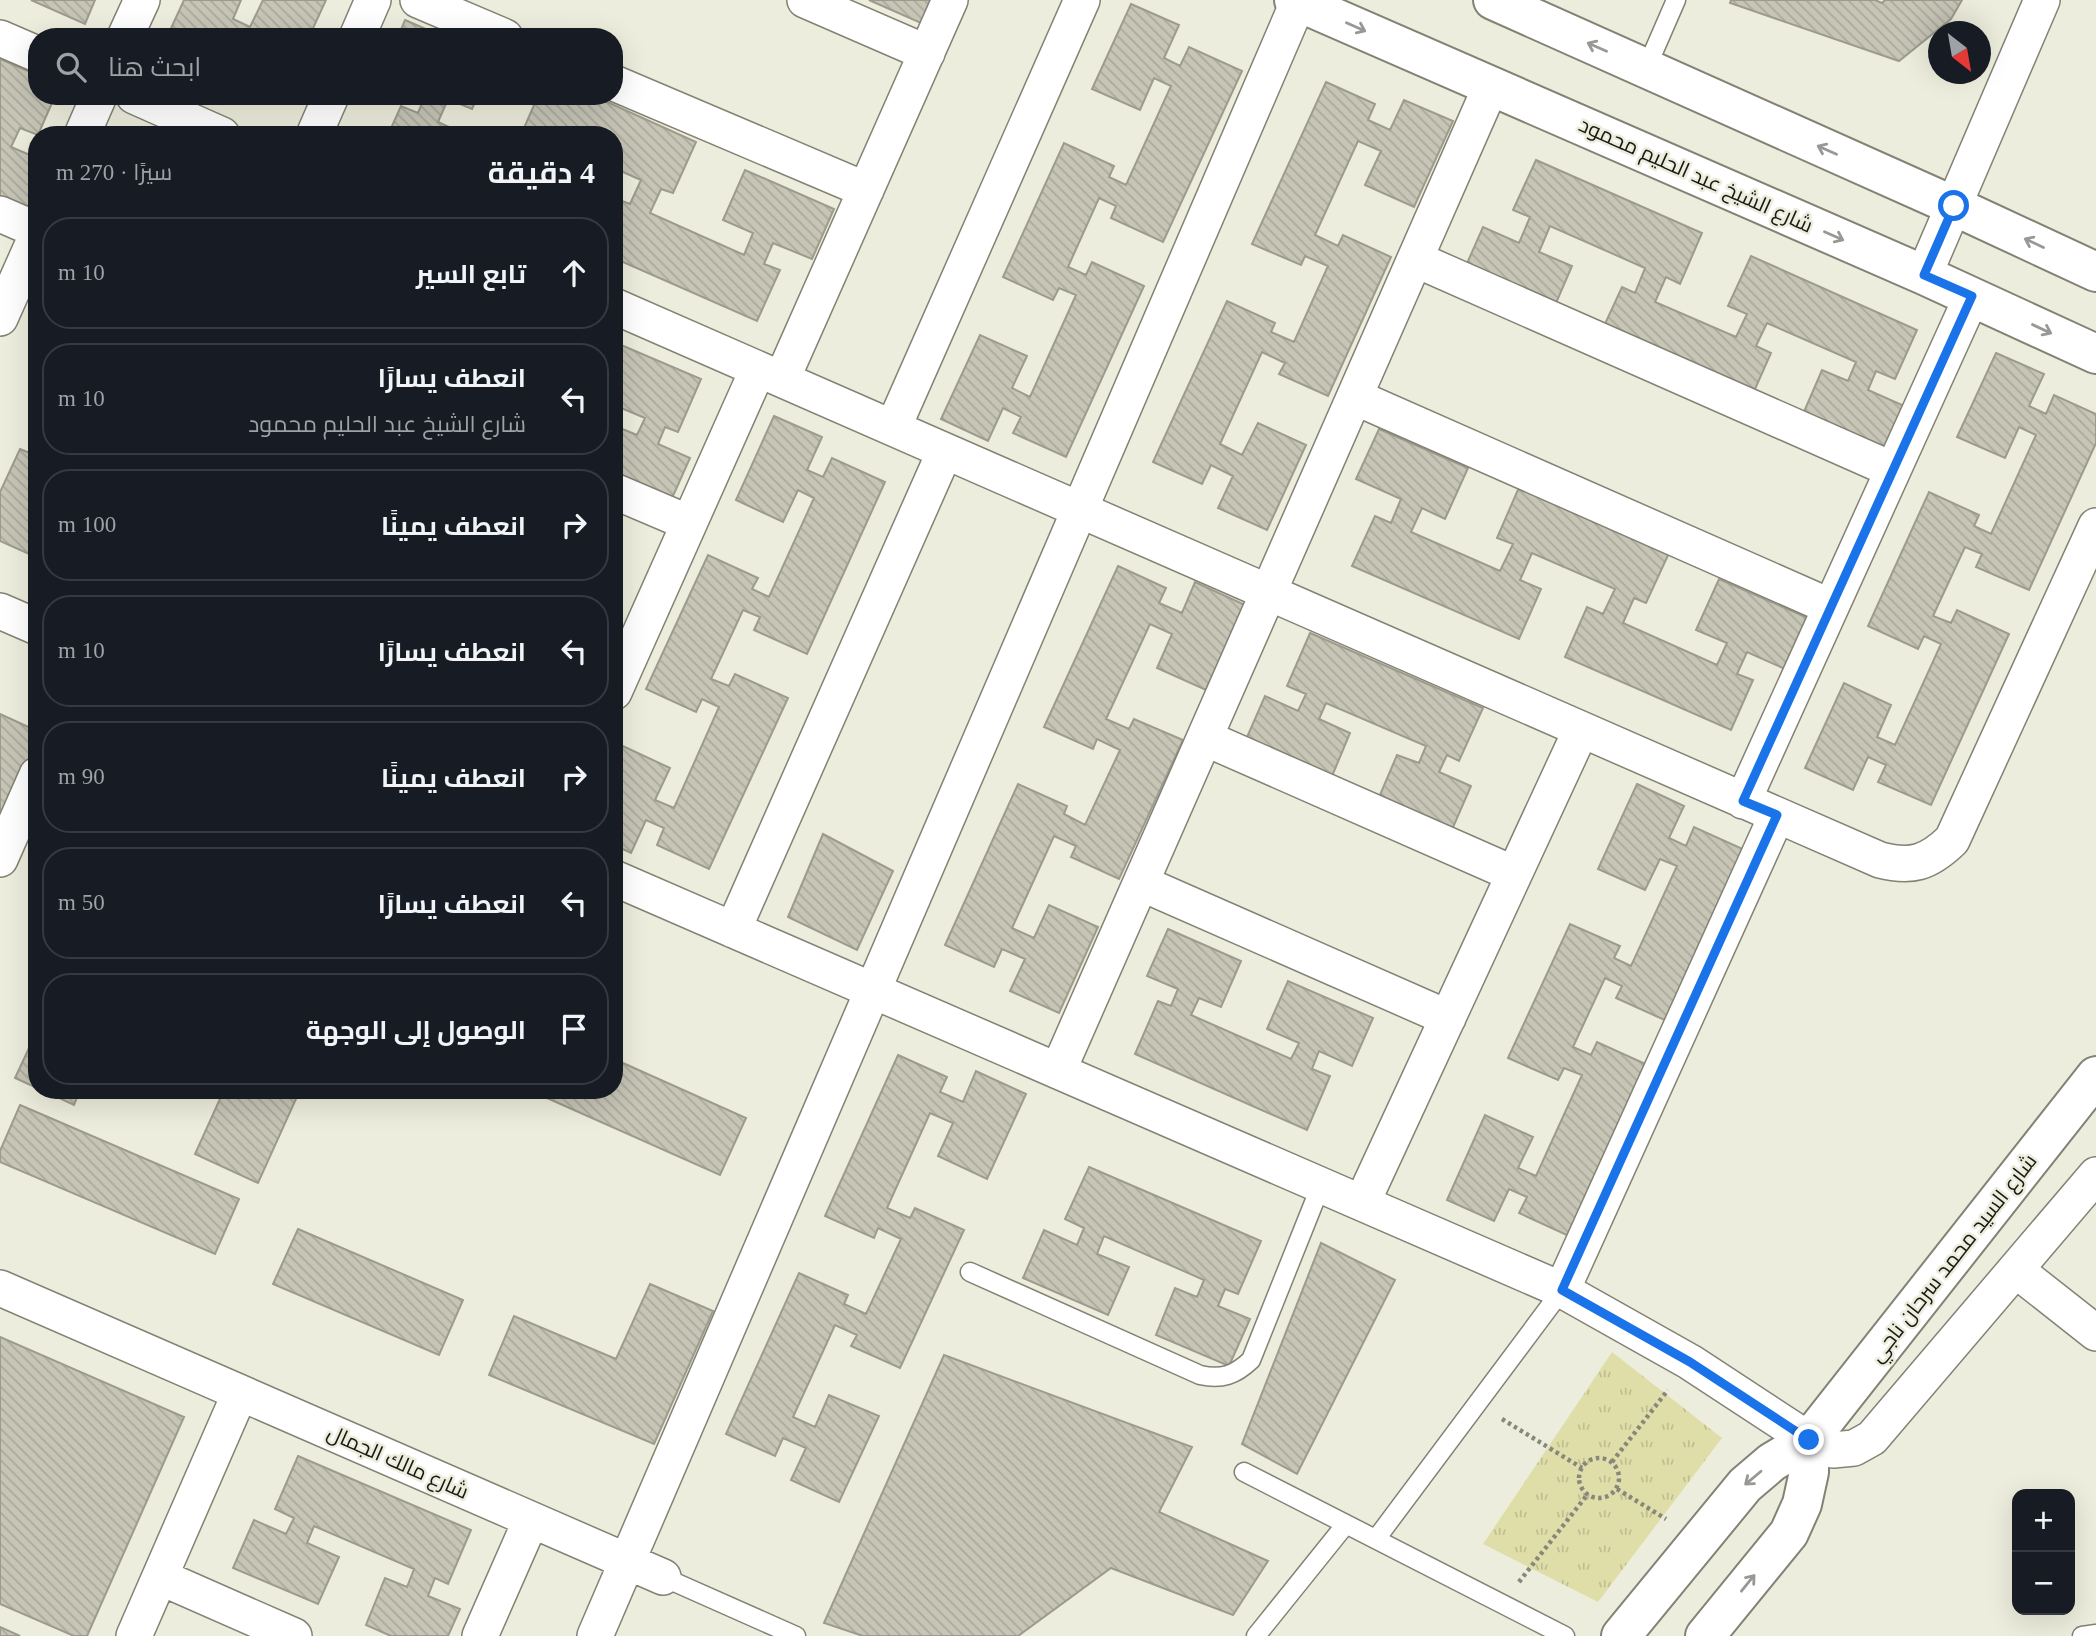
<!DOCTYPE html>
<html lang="ar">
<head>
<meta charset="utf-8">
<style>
	:root { --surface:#171b24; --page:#20242c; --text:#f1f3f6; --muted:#9ea1a6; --line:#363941 }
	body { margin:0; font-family:"Times New Roman",Cairo,serif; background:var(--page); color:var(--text); direction:rtl }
	.controls { position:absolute; right:21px; bottom:21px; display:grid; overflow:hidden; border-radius:14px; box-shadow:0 7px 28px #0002 }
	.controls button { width:63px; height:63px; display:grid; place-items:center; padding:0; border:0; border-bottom:2px solid var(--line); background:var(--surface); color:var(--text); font:35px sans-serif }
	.compass { position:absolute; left:1928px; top:21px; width:63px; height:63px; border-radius:50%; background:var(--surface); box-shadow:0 7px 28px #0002; rotate:149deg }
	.stop { position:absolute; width:21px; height:21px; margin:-16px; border:5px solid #1a73e8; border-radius:50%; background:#fff }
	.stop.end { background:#1a73e8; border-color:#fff; box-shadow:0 2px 7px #0008 }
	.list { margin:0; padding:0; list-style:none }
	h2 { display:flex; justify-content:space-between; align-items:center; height:91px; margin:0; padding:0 28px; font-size:30px }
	h2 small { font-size:23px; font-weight:400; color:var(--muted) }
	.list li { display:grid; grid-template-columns:46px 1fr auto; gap:21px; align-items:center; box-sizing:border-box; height:112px; margin:0 14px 14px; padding:0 14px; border:2px solid var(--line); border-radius:28px }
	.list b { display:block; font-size:26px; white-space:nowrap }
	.list p { margin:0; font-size:23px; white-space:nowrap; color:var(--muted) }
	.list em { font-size:23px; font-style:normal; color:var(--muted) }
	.icon { flex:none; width:38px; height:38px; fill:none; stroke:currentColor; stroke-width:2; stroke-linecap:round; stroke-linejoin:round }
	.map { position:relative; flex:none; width:2096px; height:1636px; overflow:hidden; direction:ltr }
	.search { position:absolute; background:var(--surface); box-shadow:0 7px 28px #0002; left:28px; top:28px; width:595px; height:77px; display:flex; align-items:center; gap:18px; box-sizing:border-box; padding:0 24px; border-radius:28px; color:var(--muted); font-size:26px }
	.panel { position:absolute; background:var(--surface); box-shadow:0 7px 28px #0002; left:28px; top:126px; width:595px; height:973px; border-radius:28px; direction:rtl }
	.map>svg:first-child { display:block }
	.grass { fill:url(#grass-tufts) }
	.building { fill:url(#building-back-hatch); stroke:#9c9b8d; stroke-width:2 }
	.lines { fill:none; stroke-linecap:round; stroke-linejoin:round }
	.service-casing { stroke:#838274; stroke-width:21 }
	.minor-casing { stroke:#838274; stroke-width:38 }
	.tertiary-casing { stroke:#838274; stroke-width:42 }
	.path { stroke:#87877b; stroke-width:4.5; stroke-dasharray:3.5 3.5; stroke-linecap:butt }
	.service { stroke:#fff; stroke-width:18 }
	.minor { stroke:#fff; stroke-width:35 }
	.tertiary { stroke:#fff; stroke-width:38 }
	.oneway { stroke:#989895 }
	.route { stroke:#1a73e8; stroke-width:9 }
	.labels { text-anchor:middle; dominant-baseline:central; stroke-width:5; stroke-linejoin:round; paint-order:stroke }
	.street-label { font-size:21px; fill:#191913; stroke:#ededdd }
</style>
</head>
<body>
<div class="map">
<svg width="2096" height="1636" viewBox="0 0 2096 1636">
	<defs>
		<pattern id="grass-tufts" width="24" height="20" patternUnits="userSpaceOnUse" patternTransform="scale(1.75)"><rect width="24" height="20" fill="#e0dea8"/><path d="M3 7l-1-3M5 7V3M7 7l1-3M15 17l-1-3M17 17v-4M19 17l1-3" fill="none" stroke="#c0be90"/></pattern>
		<pattern id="building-back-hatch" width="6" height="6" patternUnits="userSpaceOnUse" patternTransform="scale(1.75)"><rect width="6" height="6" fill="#c6c5b6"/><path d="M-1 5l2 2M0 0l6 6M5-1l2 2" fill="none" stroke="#aaa99c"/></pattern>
	</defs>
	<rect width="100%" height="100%" fill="#ededdd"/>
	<!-- grass -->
	<path class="grass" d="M 1612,1352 L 1722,1438 L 1598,1602 L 1483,1544 Z"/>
	<!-- building -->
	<path class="building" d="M 31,0 L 95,0 L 85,24 Z
		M 184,0 L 241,0 L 233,19 L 250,27 L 263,0 L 326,0 L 309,37 L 167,37 Z
		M 869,0 L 942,0 L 930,27 Z
		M 1731,0 L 1875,0 L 1882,3 L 1885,0 L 1962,0 L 1951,19 L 1899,61 L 1730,3 Z
		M 1131,4 L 1179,25 L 1164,58 L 1180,66 L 1189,47 L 1242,71 L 1163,242 L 1111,218 L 1116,206 L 1099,198 L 1068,267 L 1086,275 L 1092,262 L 1144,286 L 1066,457 L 1013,433 L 1021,417 L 1003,408 L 988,441 L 941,419 L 980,335 L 1027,356 L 1012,388 L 1030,397 L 1076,295 L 1059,288 L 1053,300 L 1003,277 L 1064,143 L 1114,166 L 1109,177 L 1126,185 L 1171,86 L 1154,78 L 1140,110 L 1092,89 Z
		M 405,20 L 444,37 L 398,37 Z
		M 0,59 L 37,75 L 37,96 L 55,96 L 38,135 L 20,128 L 11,147 L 37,158 L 37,205 L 32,216 L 0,202 Z
		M 1326,82 L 1375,104 L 1368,120 L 1390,130 L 1404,100 L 1453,121 L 1414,207 L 1365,185 L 1381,151 L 1358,141 L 1315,235 L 1338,246 L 1343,235 L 1391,257 L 1328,396 L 1279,374 L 1285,363 L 1262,352 L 1220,444 L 1242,455 L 1258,423 L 1306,445 L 1267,530 L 1218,508 L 1233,476 L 1211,465 L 1202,484 L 1153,462 L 1227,301 L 1275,323 L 1271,332 L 1294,342 L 1328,266 L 1305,256 L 1301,265 L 1252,244 Z
		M 425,96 L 478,96 L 472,109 L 448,99 L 438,122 L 466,135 L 388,135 L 401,106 L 418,113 Z
		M 538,96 L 594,96 L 696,142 L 673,193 L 661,189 L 650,213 L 744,255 L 753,233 L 723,220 L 745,170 L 834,209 L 812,259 L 773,243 L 764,264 L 780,270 L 757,321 L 614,258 L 614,198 L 630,204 L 641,180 L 614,168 L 614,135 L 539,135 L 524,128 Z
		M 1536,160 L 1702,233 L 1680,284 L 1666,277 L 1655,302 L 1736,337 L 1747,314 L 1728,306 L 1751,256 L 1917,330 L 1895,379 L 1876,371 L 1868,390 L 1911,409 L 1889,460 L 1800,421 L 1822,370 L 1848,381 L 1856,362 L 1767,323 L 1756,346 L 1771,353 L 1748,405 L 1598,339 L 1622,287 L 1635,293 L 1645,268 L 1550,226 L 1539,252 L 1572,266 L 1550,317 L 1461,277 L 1483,227 L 1519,243 L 1530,217 L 1513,210 Z
		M 614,342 L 701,379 L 678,432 L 665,427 L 658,444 L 690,458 L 669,505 L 614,481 L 615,426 L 637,435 L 645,418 L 614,405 Z
		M 1996,353 L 2044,374 L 2029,406 L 2046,414 L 2054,395 L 2096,414 L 2096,443 L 2029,590 L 1976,567 L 1982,554 L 1965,547 L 1933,616 L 1951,623 L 1957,610 L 2009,634 L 1931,805 L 1878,782 L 1886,765 L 1868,757 L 1853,790 L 1805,768 L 1844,683 L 1891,705 L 1877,737 L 1895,745 L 1941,644 L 1924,636 L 1918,649 L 1868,626 L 1929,492 L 1979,515 L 1974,526 L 1991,534 L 2036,435 L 2019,427 L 2005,458 L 1957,437 Z
		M 774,416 L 822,437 L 807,470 L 823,477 L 832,458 L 885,482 L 807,654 L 754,630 L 760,617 L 743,610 L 711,679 L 729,686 L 735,674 L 788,698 L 709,869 L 657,845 L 664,828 L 646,820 L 631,853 L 614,845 L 614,765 L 623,746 L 670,768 L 655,800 L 674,808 L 719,707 L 702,699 L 696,712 L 646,689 L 708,555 L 758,578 L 752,589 L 769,597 L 814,498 L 798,490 L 783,522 L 736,500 Z
		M 1379,429 L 1468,468 L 1445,519 L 1422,508 L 1411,532 L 1500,571 L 1513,544 L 1497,538 L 1520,485 L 1670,551 L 1646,603 L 1634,598 L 1623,623 L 1717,665 L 1727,643 L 1696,630 L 1719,579 L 1808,618 L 1785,669 L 1747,652 L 1737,674 L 1753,680 L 1731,730 L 1565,657 L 1587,607 L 1603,614 L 1615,589 L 1532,553 L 1520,580 L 1541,589 L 1519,639 L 1352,566 L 1375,516 L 1391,523 L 1401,499 L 1356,479 Z
		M 20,449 L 37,456 L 37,537 L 29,554 L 0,541 L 0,492 Z
		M 1118,566 L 1166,588 L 1159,603 L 1182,613 L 1195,582 L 1245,605 L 1206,690 L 1157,668 L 1172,634 L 1150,624 L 1106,719 L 1129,729 L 1134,719 L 1183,740 L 1119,879 L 1071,857 L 1076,846 L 1054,836 L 1012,928 L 1034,938 L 1049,905 L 1098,927 L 1059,1013 L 1010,991 L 1025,959 L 1002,949 L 994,967 L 945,945 L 1018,784 L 1067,806 L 1064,814 L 1085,825 L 1120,750 L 1097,739 L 1093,749 L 1044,727 Z
		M 1310,633 L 1483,708 L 1459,761 L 1447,755 L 1439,772 L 1471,786 L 1451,832 L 1377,802 L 1397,755 L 1419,763 L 1426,746 L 1326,703 L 1319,719 L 1350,733 L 1330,781 L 1244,744 L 1265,696 L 1298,711 L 1306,694 L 1287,686 Z
		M 0,714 L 37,731 L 37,741 L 0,822 Z
		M 1637,784 L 1684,806 L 1669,838 L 1686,846 L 1694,827 L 1747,851 L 1669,1022 L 1616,998 L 1622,986 L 1605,978 L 1573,1047 L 1591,1055 L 1597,1042 L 1650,1066 L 1571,1237 L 1519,1213 L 1527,1197 L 1509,1189 L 1494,1221 L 1447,1200 L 1485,1115 L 1533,1137 L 1518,1168 L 1536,1176 L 1582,1075 L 1564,1068 L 1558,1080 L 1508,1058 L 1570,924 L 1620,946 L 1614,958 L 1631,966 L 1677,866 L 1660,859 L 1645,890 L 1598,869 Z
		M 823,834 L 893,871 L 857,950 L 788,917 Z
		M 1168,929 L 1241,961 L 1221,1007 L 1199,998 L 1191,1015 L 1291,1059 L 1299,1043 L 1267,1029 L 1288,981 L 1373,1018 L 1352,1066 L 1319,1051 L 1312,1069 L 1330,1076 L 1307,1130 L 1135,1054 L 1158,1001 L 1171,1006 L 1178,989 L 1147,976 Z
		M 37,1031 L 37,1088 L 15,1078 Z
		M 898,1055 L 947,1077 L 940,1092 L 963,1102 L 976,1071 L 1026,1094 L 987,1179 L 938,1156 L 953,1123 L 930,1113 L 887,1208 L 910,1218 L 915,1208 L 964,1230 L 900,1368 L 851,1346 L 857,1335 L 835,1325 L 793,1417 L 815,1427 L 829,1395 L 879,1416 L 839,1502 L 791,1480 L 806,1448 L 783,1438 L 775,1456 L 726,1434 L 799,1273 L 848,1295 L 844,1304 L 866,1314 L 901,1239 L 878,1228 L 874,1238 L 825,1216 Z
		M 614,1059 L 746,1118 L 720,1175 L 529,1090 L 614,1090 Z
		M 42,1090 L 80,1090 L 74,1105 Z
		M 224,1090 L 300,1090 L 258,1183 L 195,1154 Z
		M 20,1105 L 239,1199 L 215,1254 L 0,1162 L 0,1151 Z
		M 1089,1167 L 1261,1241 L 1238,1294 L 1225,1289 L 1218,1306 L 1250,1319 L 1229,1366 L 1156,1335 L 1175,1288 L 1197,1297 L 1204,1280 L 1104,1236 L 1097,1254 L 1129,1267 L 1108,1315 L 1023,1278 L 1044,1230 L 1077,1245 L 1084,1228 L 1065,1219 Z
		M 298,1229 L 463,1300 L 439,1355 L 273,1284 Z
		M 1321,1243 L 1395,1280 L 1297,1474 L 1242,1444 Z
		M 650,1284 L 713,1311 L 654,1444 L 489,1375 L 514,1316 L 616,1359 Z
		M 0,1337 L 184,1417 L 87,1636 L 74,1636 L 0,1604 Z
		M 944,1355 L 1192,1447 L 1159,1512 L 1268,1561 L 1233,1615 L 1111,1568 L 1018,1636 L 863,1636 L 824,1623 Z
		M 298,1456 L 471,1530 L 448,1584 L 435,1578 L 428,1596 L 460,1609 L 448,1636 L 391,1636 L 366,1625 L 385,1578 L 407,1587 L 414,1569 L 314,1526 L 307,1543 L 339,1557 L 318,1604 L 233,1568 L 254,1520 L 286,1534 L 294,1518 L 275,1509 Z
		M 0,1627 L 20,1636 L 0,1636 Z"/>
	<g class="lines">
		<defs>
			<path id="service" d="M 1646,69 L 1676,0
				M 970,1272 L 1200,1375 C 1222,1380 1235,1375 1251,1360 L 1321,1185
				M 1244,1472 L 1565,1636
				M 1376,1539 L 1562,1290
				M 663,1577 L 796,1636
				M 1256,1636 L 1346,1524
				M 2082,1636 L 2096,1634"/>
			<path id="minor" d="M 418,0 L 505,37
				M 805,0 L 927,53
				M 125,37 L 142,0
				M 357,37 L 373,0
				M 0,38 L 37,54
				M 614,83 L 866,190
				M 134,96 L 222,135
				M 82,135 L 99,96
				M 314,135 L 331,96
				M 0,214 L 37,230
				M 1415,259 L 1893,470
				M 1924,275 L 2042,0
				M 614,306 L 1880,860 C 1912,868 1928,863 1952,840 L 2096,526
				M 0,318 L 37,235
				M 782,379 L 950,0
				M 1355,397 L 1831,607
				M 893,428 L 1082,0
				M 614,491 L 689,523
				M 0,611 L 37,627
				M 614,692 L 758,369
				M 1205,738 L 1514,874
				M 1743,801 L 1972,296
				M 0,859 L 37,775
				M 614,878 L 1562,1290 L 1690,1362 L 1809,1440 L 1833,1450 L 1854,1448 L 1872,1438 L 2096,1175
				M 1141,883 L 1448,1018
				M 733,930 L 945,451
				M 1058,1071 L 1491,86
				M 1362,1203 L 1581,730
				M 2016,1270 L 2096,1333
				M 0,1288 L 663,1577
				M 1562,1290 L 1777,815
				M 160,1577 L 294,1636
				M 134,1636 L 240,1393
				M 480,1636 L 531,1520
				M 595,1636 L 1299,0"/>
			<path id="tertiary" d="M 1294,0 L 1924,275 L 2096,354
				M 1493,0 L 1954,206 L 2096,272
				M 1621,1636 L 1745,1485 L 1772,1462 L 1809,1440 L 2096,1076
				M 1705,1636 L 1789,1533 L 1802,1504 L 1809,1472 L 1809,1440"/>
		</defs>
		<!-- service casing -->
		<use href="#service" class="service-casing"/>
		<!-- minor casing -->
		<use href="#minor" class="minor-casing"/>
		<!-- tertiary casing -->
		<use href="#tertiary" class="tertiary-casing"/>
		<!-- path -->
		<path class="path" d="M 1502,1419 L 1582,1468
			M1579 1478a20 20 0 1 1 40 0a20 20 0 1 1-40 0Z
			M 1612,1462 L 1668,1390
			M 1617,1489 L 1666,1519
			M 1519,1582 L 1587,1495"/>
		<!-- service -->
		<use href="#service" class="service"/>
		<!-- minor -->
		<use href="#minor" class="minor"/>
		<!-- tertiary -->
		<use href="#tertiary" class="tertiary"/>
	</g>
	<!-- one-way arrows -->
	<defs><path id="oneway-shaft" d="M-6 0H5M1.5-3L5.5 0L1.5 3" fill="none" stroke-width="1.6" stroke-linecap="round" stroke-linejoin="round" transform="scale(1.75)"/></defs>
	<g class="oneway">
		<use href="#oneway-shaft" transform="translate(1356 27) rotate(24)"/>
		<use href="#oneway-shaft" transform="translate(1597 47) rotate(-156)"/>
		<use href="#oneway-shaft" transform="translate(1827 150) rotate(-156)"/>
		<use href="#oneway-shaft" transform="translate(1834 236) rotate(24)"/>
		<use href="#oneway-shaft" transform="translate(2034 243) rotate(-155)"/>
		<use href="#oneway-shaft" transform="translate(2042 329) rotate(25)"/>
		<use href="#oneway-shaft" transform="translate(1753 1478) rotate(140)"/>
		<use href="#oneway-shaft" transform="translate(1748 1583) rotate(-51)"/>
	</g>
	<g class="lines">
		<!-- route -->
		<path class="route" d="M 1809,1440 L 1690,1362 L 1562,1290 L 1777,815 L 1743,801 L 1972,296 L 1924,275 L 1954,206"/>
	</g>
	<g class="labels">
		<!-- street labels -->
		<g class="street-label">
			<text transform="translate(1696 175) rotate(24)">شارع الشيخ عبد الحليم محمود</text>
			<text transform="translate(1953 1258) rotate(-52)">شارع السيد محمد سرحان ناجي</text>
			<text transform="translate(398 1462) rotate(24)">شارع مالك الجمال</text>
		</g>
	</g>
</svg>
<div class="controls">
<button>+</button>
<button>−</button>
</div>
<svg class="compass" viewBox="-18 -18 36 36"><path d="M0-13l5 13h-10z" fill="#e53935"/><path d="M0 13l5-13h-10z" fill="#9ea1a6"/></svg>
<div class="stop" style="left:1954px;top:206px"></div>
<div class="stop end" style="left:1809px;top:1440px"></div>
<div class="search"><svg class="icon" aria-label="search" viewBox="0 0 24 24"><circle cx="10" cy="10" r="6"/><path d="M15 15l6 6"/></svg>ابحث هنا</div>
<section class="panel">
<h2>4 دقيقة<small>سيرًا · 270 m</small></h2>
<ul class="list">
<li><svg class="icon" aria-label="ahead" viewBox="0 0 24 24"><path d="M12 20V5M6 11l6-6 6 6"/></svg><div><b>تابع السير</b></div><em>10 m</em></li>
<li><svg class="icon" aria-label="left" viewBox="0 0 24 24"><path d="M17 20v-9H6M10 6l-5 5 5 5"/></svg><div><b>انعطف يسارًا</b><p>شارع الشيخ عبد الحليم محمود</p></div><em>10 m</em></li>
<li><svg class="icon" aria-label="right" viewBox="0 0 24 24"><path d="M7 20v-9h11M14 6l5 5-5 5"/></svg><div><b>انعطف يمينًا</b></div><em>100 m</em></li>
<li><svg class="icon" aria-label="left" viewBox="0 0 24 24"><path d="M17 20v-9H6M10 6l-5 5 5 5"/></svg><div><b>انعطف يسارًا</b></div><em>10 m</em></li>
<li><svg class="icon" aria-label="right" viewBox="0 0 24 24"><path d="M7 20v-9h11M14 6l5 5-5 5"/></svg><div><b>انعطف يمينًا</b></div><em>90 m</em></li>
<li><svg class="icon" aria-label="left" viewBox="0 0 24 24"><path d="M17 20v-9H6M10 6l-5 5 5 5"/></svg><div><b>انعطف يسارًا</b></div><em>50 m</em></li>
<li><svg class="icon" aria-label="arrive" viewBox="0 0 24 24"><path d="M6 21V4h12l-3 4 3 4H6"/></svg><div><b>الوصول إلى الوجهة</b></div></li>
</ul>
</section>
</div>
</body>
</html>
